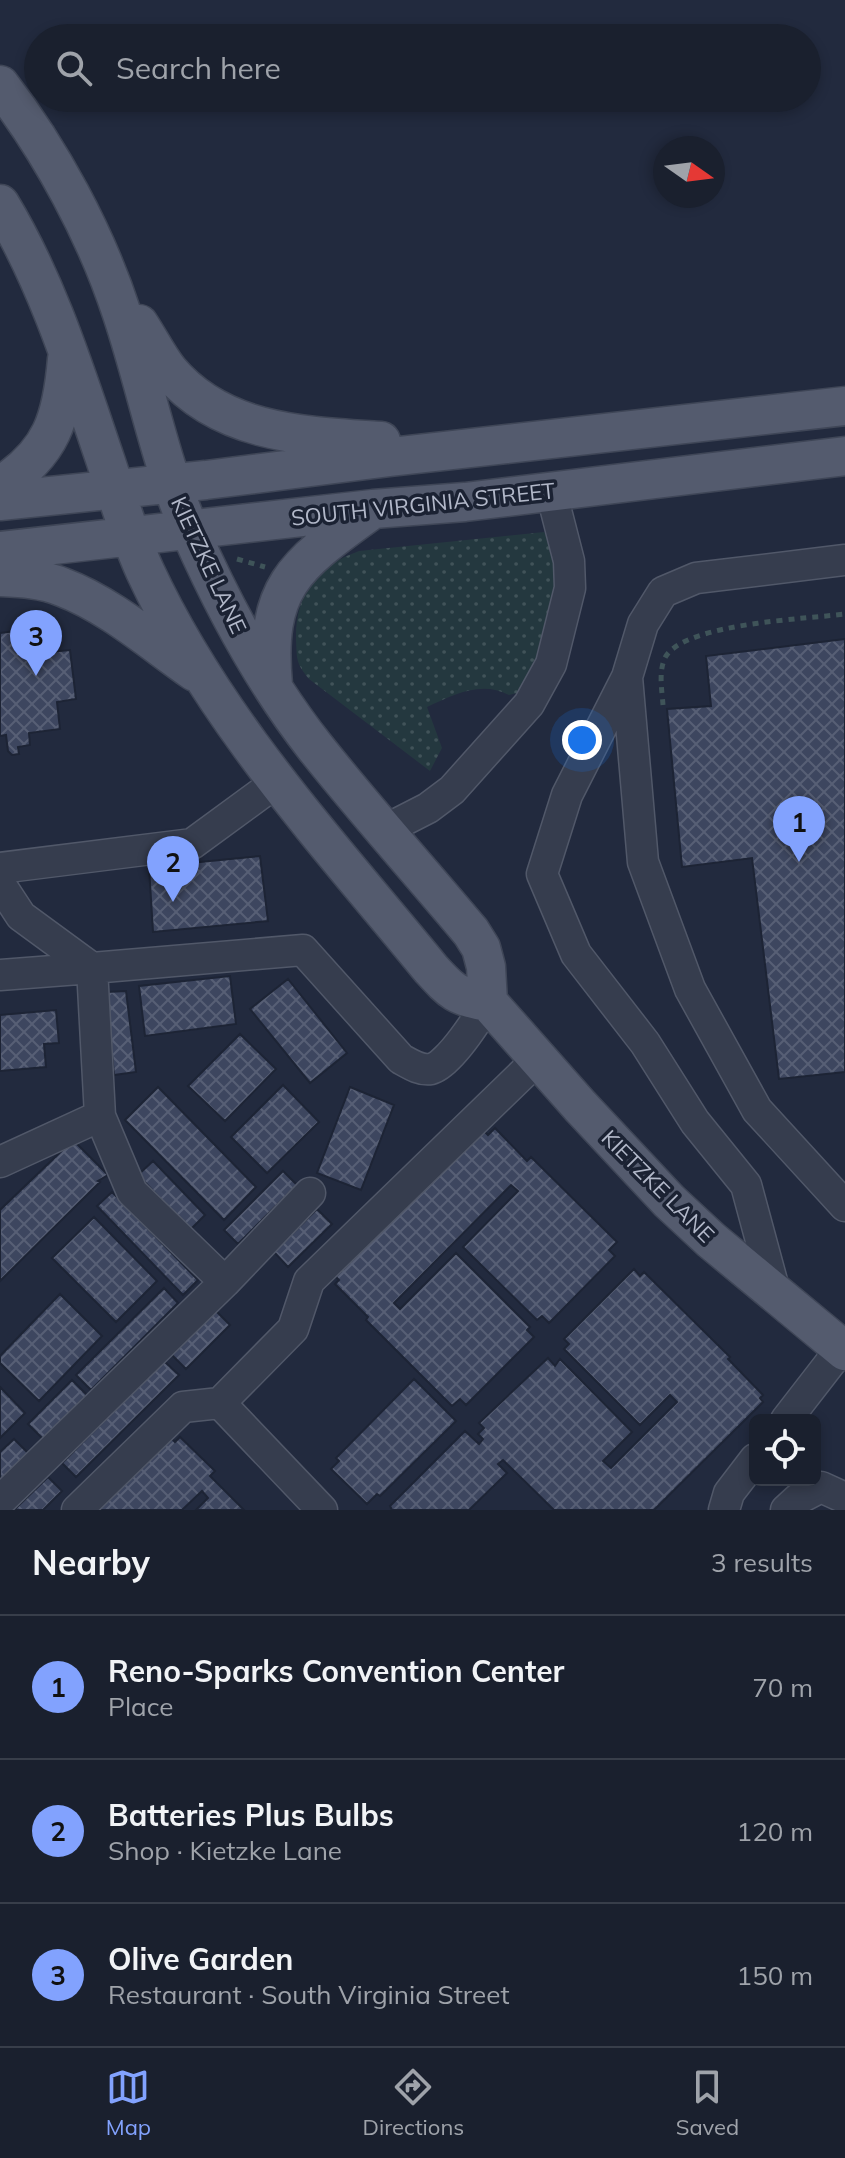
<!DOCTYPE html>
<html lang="en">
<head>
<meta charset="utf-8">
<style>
	:root { --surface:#1a202e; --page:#272d3a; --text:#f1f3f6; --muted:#9fa3aa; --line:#383e4a; --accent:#82a2fe }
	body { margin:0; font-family:Mulish,sans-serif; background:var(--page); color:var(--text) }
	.controls { position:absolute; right:24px; bottom:24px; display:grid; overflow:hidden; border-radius:12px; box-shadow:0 4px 12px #0003 }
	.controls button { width:72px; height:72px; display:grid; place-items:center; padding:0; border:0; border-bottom:2px solid var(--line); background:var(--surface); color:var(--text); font:40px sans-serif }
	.compass { position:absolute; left:653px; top:136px; width:72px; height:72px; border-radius:50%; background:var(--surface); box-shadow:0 4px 12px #0003; rotate:104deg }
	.you { position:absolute; left:582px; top:740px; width:28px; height:28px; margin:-20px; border:6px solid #fff; border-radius:50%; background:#1a73e8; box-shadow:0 0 0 12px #1a73e833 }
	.badge { display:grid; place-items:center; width:52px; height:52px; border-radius:50%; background:var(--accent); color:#111; font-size:26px; font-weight:700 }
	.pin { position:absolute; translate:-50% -66px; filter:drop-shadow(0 2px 4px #0008) }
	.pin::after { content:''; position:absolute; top:42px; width:28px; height:24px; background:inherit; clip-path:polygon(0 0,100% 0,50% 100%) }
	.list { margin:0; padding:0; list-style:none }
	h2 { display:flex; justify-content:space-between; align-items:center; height:104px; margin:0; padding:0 32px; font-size:34px }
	h2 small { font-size:26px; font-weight:400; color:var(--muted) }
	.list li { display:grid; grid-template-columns:52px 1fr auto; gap:24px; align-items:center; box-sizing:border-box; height:144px; padding:0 32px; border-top:2px solid var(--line) }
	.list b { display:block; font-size:30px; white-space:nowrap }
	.list p { margin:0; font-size:26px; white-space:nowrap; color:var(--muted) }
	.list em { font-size:26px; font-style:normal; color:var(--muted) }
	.icon { flex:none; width:44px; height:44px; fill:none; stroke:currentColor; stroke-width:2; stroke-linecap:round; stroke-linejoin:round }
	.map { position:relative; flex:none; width:845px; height:1510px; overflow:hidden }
	.search { position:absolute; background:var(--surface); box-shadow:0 4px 12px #0003; left:24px; right:24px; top:24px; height:88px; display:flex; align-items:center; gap:20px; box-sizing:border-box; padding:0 28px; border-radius:44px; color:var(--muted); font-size:30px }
	.sheet { height:536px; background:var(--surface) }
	nav { display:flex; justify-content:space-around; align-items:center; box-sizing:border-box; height:112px; border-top:2px solid var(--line); background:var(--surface); font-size:22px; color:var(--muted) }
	nav a { display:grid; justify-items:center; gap:4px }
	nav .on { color:var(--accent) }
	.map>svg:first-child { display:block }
	.green { fill:url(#green-dots) }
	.building { fill:url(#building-cross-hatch); stroke:#1d2435; stroke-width:2 }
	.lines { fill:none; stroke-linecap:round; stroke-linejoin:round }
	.minor-casing { stroke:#515869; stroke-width:33 }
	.major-casing { stroke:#3f4657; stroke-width:41 }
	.path { stroke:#3f5459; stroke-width:5; stroke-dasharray:6 6; stroke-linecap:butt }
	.minor { stroke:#363d4e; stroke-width:30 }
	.major { stroke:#545b6e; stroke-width:38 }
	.labels { text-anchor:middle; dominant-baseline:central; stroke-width:7; stroke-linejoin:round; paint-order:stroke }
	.street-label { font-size:22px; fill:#b2b8c9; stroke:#1b2233 }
</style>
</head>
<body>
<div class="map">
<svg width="845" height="1510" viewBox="0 0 845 1510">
	<defs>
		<pattern id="green-dots" width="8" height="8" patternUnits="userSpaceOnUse" patternTransform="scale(2)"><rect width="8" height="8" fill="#24383f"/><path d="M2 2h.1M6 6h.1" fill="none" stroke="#415359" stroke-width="1.8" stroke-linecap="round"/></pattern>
		<pattern id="building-cross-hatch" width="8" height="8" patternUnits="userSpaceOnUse" patternTransform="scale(2)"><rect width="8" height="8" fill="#3d465f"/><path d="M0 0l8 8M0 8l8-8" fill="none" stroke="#575f75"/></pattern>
	</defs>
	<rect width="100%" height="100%" fill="#222a3e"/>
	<!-- green -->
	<path class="green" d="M 544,532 L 558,558 L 555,618 L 525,691 L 509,695 C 481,680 453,695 427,707 L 442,748 L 430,771 L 309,679 C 296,663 297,660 296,640 C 295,594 317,566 359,551 Z"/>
	<!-- building -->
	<path class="building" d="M 46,627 L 49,652 L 70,650 L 76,699 L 57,702 L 60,729 L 29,733 L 30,745 L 18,747 L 19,754 L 12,755 L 8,751 L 6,735 L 0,736 L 0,633 Z
		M 845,639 L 845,1072 L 779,1079 L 752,858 L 682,867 L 667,709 L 711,706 L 706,656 Z
		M 260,856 L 268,921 L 153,932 L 149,867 Z
		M 230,976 L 236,1024 L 145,1036 L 139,986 Z
		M 288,979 L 347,1053 L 310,1083 L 250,1009 Z
		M 126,991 L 136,1072 L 114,1075 L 106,992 Z
		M 56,1010 L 59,1043 L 44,1044 L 46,1067 L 0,1071 L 0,1015 Z
		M 240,1034 L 276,1069 L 225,1121 L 188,1086 Z
		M 283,1085 L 319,1122 L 267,1173 L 231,1137 Z
		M 158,1087 L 256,1187 L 224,1220 L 125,1120 Z
		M 350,1087 L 394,1105 L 361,1190 L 317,1173 Z
		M 495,1128 L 527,1161 L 531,1157 L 617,1242 L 609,1250 L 615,1256 L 549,1323 L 542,1316 L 537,1320 L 463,1247 L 518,1191 L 511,1185 L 394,1303 L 400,1309 L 456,1253 L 530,1327 L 527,1330 L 534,1337 L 466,1405 L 460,1399 L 452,1406 L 366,1320 L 368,1317 L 335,1284 L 339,1280 L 335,1276 L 482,1129 L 488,1135 Z
		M 73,1140 L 108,1175 L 98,1181 L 100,1182 L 0,1281 L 0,1210 Z
		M 153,1161 L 205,1215 L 190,1230 L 138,1175 Z
		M 283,1171 L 297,1185 L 238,1244 L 224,1230 Z
		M 112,1192 L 198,1280 L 183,1295 L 97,1206 Z
		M 317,1209 L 332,1224 L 288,1267 L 274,1252 Z
		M 94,1217 L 157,1281 L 116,1322 L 52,1258 Z
		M 634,1269 L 640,1276 L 644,1272 L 730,1357 L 728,1359 L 763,1395 L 760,1398 L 763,1402 L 654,1510 L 554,1510 L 503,1460 L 498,1464 L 507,1473 L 469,1510 L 392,1510 L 390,1506 L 465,1431 L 479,1444 L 483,1439 L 478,1434 L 484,1428 L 479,1423 L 548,1358 L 555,1366 L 560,1359 L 632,1432 L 603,1461 L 611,1468 L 677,1402 L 670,1395 L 640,1425 L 564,1349 L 569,1344 L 564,1339 Z
		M 164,1288 L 178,1303 L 91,1390 L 76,1375 Z
		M 60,1294 L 102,1336 L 39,1401 L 0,1363 L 0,1356 Z
		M 216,1311 L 230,1325 L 186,1369 L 171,1354 Z
		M 164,1361 L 179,1375 L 76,1477 L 62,1463 Z
		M 414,1379 L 456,1421 L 380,1496 L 377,1494 L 367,1504 L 331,1469 L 339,1461 L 336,1458 Z
		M 72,1380 L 87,1395 L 43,1439 L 28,1424 Z
		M 0,1387 L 25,1413 L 0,1438 Z
		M 170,1437 L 175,1442 L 180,1437 L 215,1471 L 210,1476 L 244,1510 L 196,1510 L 208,1498 L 202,1491 L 182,1510 L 98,1510 Z
		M 14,1439 L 28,1453 L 0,1481 L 0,1452 Z
		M 48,1477 L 62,1491 L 43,1510 L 14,1510 Z"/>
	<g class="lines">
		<defs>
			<path id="minor" d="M 845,560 L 696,578 L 663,592 L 643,624 L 627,677 L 643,862 L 690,989 L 757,1110 L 845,1206
				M 627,677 L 567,795 L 542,874 L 576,954 L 645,1043 L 695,1122 L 746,1185 L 776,1296
				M 385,830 L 428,808 L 452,790 L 529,704 L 551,664 L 570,588 L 569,561 L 551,491
				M 0,868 L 192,844 L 278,781
				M 0,884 L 21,916 L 92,968
				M 0,975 L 92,968
				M 0,1162 L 100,1116
				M 310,1193 L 225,1282 L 132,1192 L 100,1116 L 92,968 L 303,950 L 401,1059 C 410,1064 421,1071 431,1069 C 449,1065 479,1017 488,1002
				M 220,1403 L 322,1510
				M 786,1420 L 841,1349
				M 0,1501 L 225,1282
				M 77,1510 L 183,1407 L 220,1403 L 293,1329 L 309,1281 L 538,1059
				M 724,1510 L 729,1493 L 755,1459
				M 786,1510 L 798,1499 L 821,1487 L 845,1498"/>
			<path id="major" d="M 0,85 C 51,151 96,234 122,314 C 146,386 160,463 191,533 C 224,608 264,682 315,747 C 365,810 419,870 471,932 L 481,948 L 486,967 L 488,1002 L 580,1106 L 669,1201 L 711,1240 L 845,1351
				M 0,204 C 48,283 76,374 106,462 C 118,498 129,536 145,571 C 214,720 328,843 431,969 C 452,992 457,997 488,1002
				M 139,324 C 149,339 158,357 169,371 C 222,434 305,436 381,441
				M 0,486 C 52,453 62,418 67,359
				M 0,501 L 206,480 L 390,457 L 845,406
				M 0,551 L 373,509 L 465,502 L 845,456
				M 0,577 C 21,578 43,579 62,587 C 110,605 153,643 195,672
				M 273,685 C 264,587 294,566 369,512"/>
		</defs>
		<!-- minor casing -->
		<use href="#minor" class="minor-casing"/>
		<!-- major casing -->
		<use href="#major" class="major-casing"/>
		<!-- path -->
		<path class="path" d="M 237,559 L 265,567
			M 663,705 C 662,690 658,670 666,656 C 688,623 806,619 845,614"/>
		<!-- minor -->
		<use href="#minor" class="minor"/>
		<!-- major -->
		<use href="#major" class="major"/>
	</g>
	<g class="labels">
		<!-- street labels -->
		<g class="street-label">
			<text transform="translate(423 504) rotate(-6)">SOUTH VIRGINIA STREET</text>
			<text transform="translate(209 565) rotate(65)">KIETZKE LANE</text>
			<text transform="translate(658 1186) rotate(45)">KIETZKE LANE</text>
		</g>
	</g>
</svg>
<div class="controls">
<button><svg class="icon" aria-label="locate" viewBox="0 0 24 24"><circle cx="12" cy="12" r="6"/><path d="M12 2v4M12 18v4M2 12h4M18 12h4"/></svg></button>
</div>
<svg class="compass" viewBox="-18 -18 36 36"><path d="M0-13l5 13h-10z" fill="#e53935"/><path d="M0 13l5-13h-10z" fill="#9fa3aa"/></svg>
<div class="you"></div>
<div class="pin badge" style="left:799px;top:862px">1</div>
<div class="pin badge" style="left:173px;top:902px">2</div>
<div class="pin badge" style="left:36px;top:676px">3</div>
<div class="search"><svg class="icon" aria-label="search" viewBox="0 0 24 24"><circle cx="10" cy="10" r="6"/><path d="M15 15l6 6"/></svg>Search here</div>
</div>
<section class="sheet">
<h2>Nearby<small>3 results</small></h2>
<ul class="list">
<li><span class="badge">1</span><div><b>Reno-Sparks Convention Center</b><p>Place</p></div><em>70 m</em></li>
<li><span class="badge">2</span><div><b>Batteries Plus Bulbs</b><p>Shop · Kietzke Lane</p></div><em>120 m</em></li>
<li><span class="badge">3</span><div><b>Olive Garden</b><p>Restaurant · South Virginia Street</p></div><em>150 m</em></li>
</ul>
</section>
<nav>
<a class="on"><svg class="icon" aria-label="map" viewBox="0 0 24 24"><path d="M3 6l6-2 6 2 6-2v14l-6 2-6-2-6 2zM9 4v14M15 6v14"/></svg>Map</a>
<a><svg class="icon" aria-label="directions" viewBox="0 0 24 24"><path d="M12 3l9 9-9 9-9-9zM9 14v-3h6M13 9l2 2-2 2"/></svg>Directions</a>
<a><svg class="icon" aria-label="saved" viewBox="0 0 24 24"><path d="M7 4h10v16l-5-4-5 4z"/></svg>Saved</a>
</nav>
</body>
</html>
